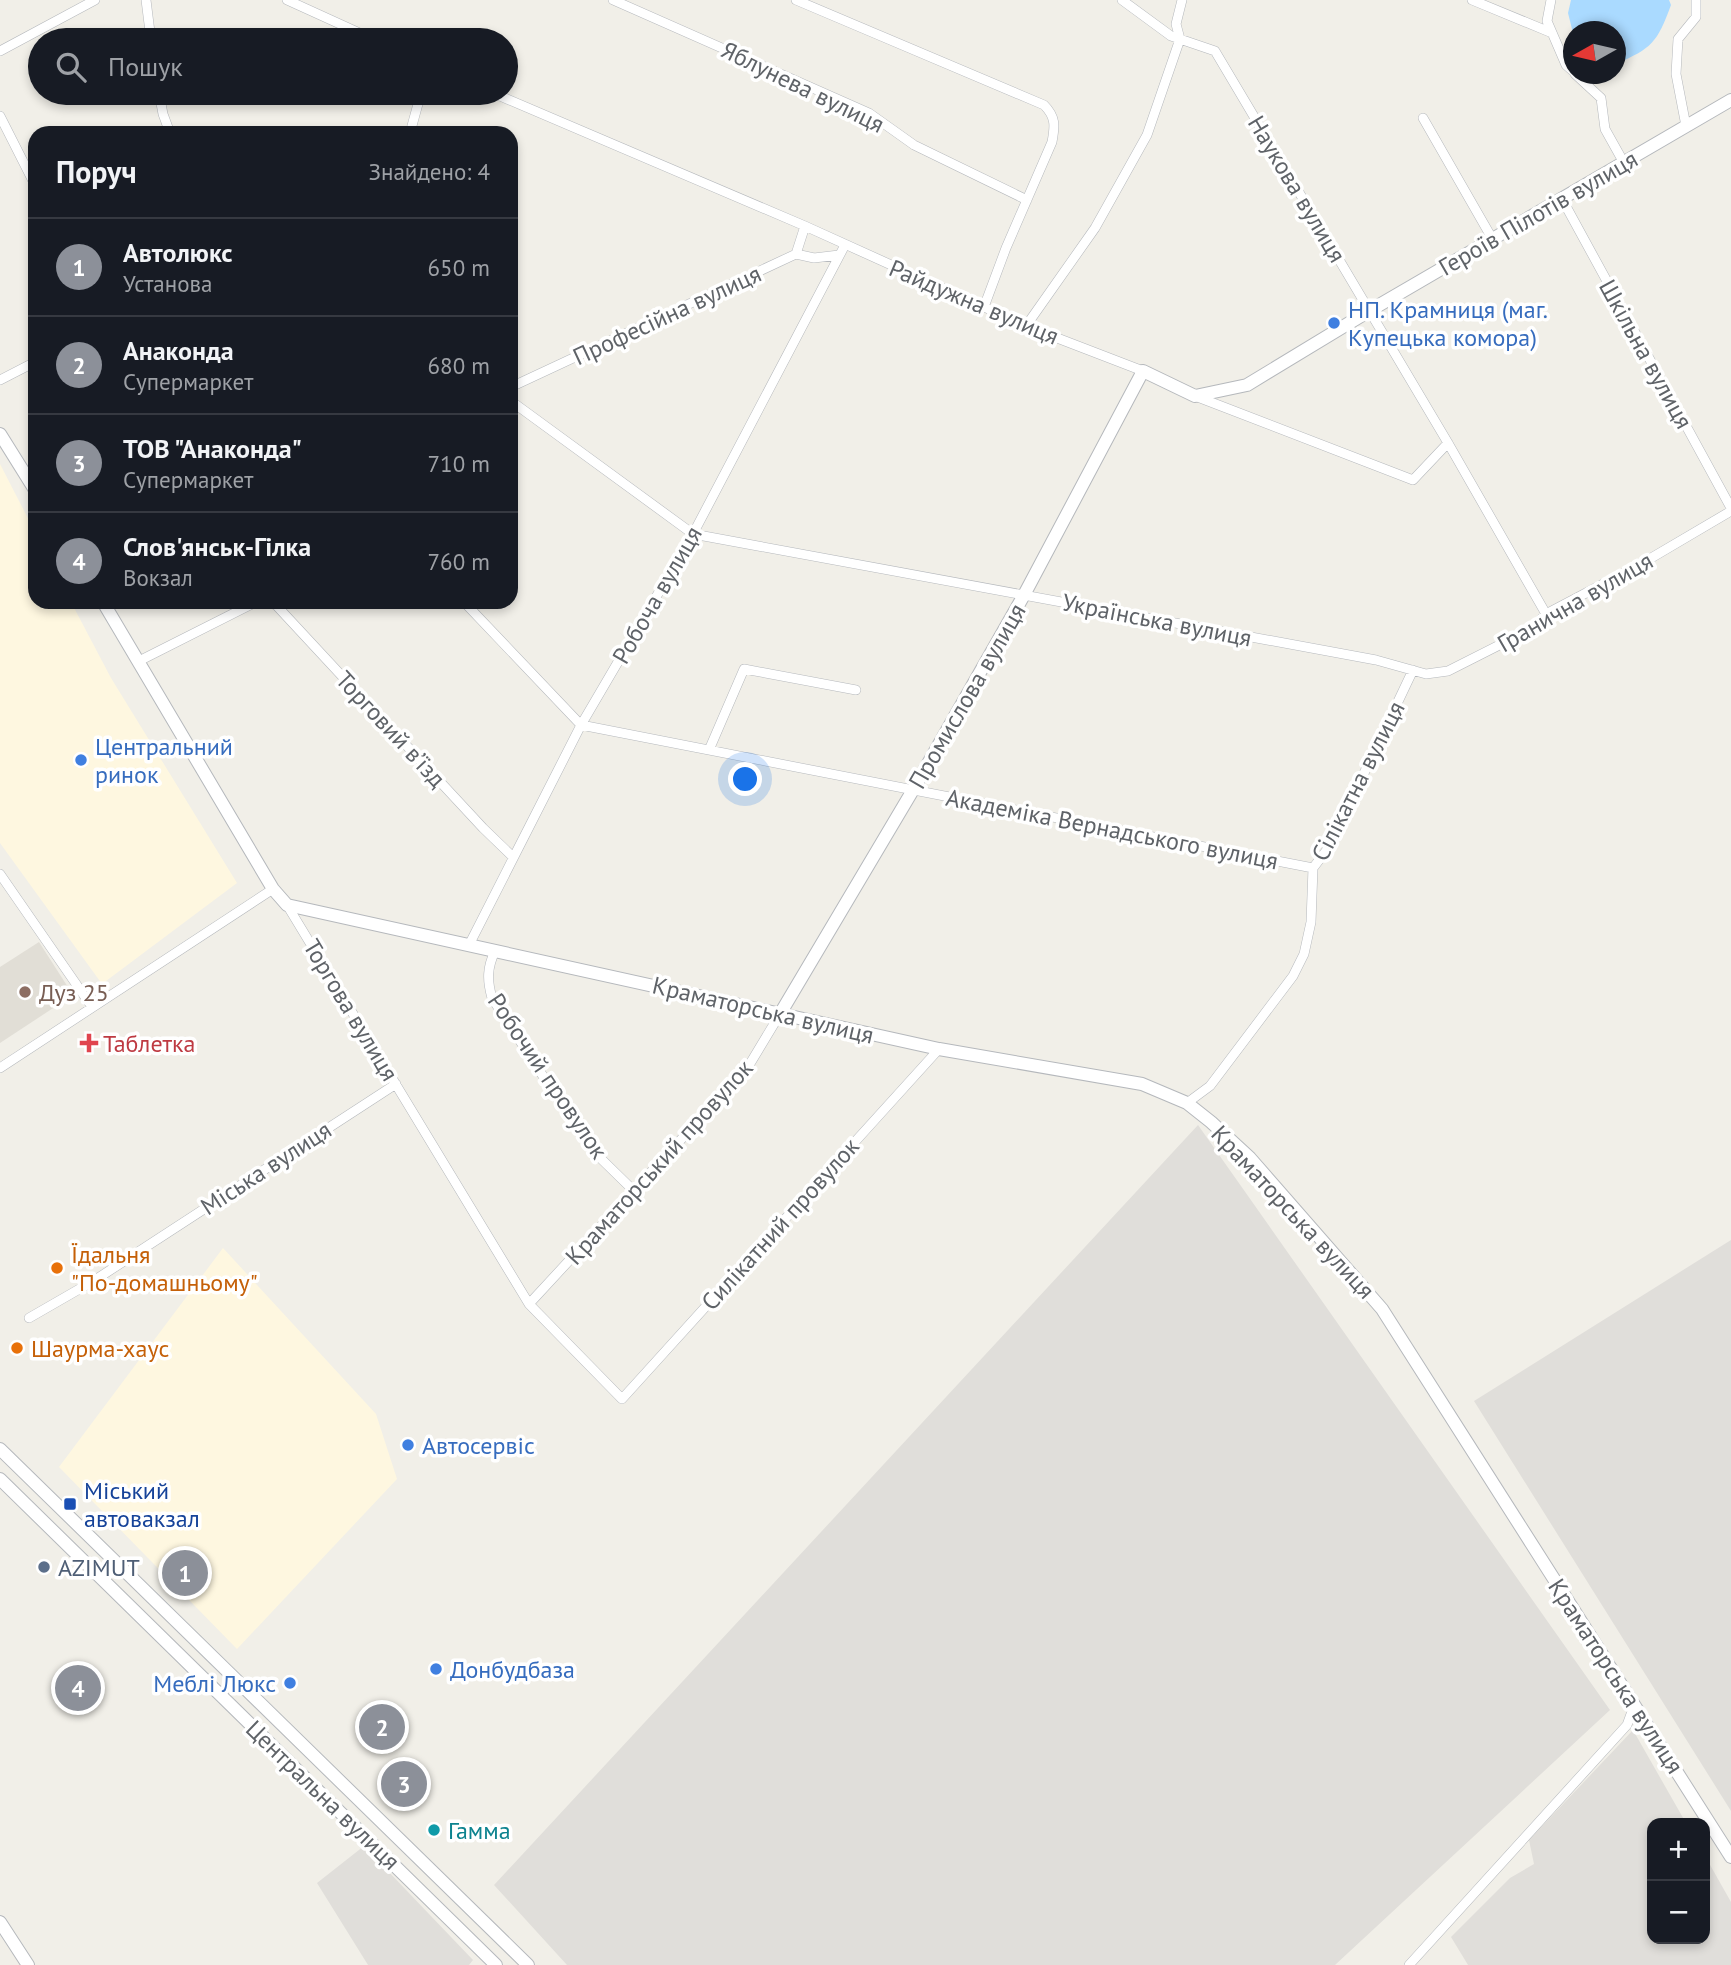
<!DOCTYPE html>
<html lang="uk">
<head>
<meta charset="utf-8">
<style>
	:root { --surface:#171b24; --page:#242831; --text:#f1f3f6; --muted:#9ea1a6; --line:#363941; --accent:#8c9099 }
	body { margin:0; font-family:"PT Sans",sans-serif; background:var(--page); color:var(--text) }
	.controls { position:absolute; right:21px; bottom:21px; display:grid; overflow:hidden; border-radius:14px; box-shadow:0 4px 10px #0003 }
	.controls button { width:63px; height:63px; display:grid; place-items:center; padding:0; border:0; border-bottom:2px solid var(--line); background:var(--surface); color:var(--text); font:35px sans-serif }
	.compass { position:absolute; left:1563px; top:21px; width:63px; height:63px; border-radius:50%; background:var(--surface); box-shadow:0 4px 10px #0003; rotate:262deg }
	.you { position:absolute; left:746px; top:780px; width:24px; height:24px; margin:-18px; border:5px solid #fff; border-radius:50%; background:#1a73e8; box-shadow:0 0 0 10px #1a73e833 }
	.badge { display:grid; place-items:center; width:46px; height:46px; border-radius:50%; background:var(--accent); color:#fff; font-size:23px; font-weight:700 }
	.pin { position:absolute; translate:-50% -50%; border:4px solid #fff; box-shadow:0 2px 7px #0006 }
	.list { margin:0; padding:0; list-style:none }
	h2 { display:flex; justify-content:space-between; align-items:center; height:91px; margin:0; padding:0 28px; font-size:30px }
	h2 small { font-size:23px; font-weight:400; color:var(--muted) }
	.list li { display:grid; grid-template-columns:46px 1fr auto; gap:21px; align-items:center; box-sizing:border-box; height:98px; padding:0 28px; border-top:2px solid var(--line) }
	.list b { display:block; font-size:26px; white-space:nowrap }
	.list p { margin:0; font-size:23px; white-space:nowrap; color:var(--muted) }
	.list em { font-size:23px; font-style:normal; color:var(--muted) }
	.icon { flex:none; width:38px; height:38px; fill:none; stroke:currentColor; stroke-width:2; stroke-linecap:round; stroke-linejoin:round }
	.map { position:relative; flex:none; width:1731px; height:1965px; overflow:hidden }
	.search { position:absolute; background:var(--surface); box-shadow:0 4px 10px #0003; left:28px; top:28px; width:490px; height:77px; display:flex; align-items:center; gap:18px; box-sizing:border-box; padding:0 24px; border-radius:38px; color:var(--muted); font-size:26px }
	.panel { position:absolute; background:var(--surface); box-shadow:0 4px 10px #0003; left:28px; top:126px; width:490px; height:483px; border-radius:21px }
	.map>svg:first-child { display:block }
	.commercial { fill:#fef7e0 }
	.industrial { fill:#e0deda }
	.education { fill:#e1ded6 }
	.water { fill:#aadaff }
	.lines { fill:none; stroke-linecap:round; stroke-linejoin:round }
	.minor-casing { stroke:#b5b8bc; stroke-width:10 }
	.tertiary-casing { stroke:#b5b8bc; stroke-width:14 }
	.minor { stroke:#fff; stroke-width:9 }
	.tertiary { stroke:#fff; stroke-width:12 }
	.shop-dot { fill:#3f7fe0; stroke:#fff; stroke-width:2.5 }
	.education-dot { fill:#8d6e63; stroke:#fff; stroke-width:2.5 }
	.health-dot { fill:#e0444e; stroke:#fff; stroke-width:2.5 }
	.food-dot { fill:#e8710a; stroke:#fff; stroke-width:2.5 }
	.transit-dot { fill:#1a4fb4; stroke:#fff; stroke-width:2.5 }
	.service-dot { fill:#5c6f8a; stroke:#fff; stroke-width:2.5 }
	.culture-dot { fill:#0f9aa8; stroke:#fff; stroke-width:2.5 }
	.labels { text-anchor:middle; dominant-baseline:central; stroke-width:7; stroke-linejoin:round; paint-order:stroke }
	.street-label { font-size:24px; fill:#5f6368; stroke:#fff }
	.shop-label { font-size:24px; fill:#366cbe; stroke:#fff; text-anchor:start }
	.education-label { font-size:24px; fill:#785e54; stroke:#fff; text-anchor:start }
	.health-label { font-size:24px; fill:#be3a42; stroke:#fff; text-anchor:start }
	.food-label { font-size:24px; fill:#c56008; stroke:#fff; text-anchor:start }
	.transit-label { font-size:24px; fill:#164399; stroke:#fff; text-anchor:start }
	.service-label { font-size:24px; fill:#4e5e75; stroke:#fff; text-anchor:start }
	.culture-label { font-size:24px; fill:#0d838f; stroke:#fff; text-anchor:start }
</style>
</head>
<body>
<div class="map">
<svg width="1731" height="1965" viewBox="0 0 1731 1965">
	<rect width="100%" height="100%" fill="#f1efe8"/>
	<!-- commercial -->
	<path class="commercial" d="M 0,464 L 35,532 L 35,602 L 71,602 L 111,678 L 237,883 L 102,984 L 0,843 Z
		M 223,1248 L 376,1414 L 397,1479 L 237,1649 L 59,1467 Z"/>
	<!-- industrial -->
	<path class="industrial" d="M 1198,1125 L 1610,1710 L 1335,1965 L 567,1965 L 494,1885 Z
		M 1731,1240 L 1731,1811 L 1474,1401 Z
		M 1633,1730 L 1686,1823 L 1652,1823 L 1652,1939 L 1705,1939 L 1705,1856 L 1731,1902 L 1731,1965 L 1468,1965 L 1451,1937 L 1510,1878 L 1534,1864 L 1529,1840 Z
		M 364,1846 L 473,1960 L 469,1965 L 368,1965 L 317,1883 Z"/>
	<!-- education -->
	<path class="education" d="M 39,942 L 73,995 L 0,1043 L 0,967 Z"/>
	<!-- water -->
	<path class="water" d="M 1571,0 L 1669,0 L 1671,5 C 1657,43 1652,48 1616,64 L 1616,32 L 1573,33 L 1568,13 Z"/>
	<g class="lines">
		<defs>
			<path id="minor" d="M 146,0 L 151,40
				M 287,0 L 375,40
				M 613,0 L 869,113 L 914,145 L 1027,200
				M 796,0 L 1044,105 C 1056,117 1055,126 1052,142 L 1006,248 L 984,307
				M 1122,0 L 1171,36 L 1215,51 L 1448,443 L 1546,614
				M 1472,0 L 1552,33
				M 1551,0 L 1547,21 L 1566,65 L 1574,72
				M 0,51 L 95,0
				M 1575,74 L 1601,98 L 1605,129 L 1624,163
				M 159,93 L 163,114 L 170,133
				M 493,93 L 805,226 L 1026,326 L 1143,371
				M 0,116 L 35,185
				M 1423,118 L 1493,240
				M 1686,126 L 1676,74 L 1678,39 L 1696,17 L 1696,0
				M 410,133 L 421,93
				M 1562,199 L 1731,508
				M 796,254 L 814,258 L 839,255
				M 1026,326 L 1095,228 L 1147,135 L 1180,39 L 1176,24 L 1182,0
				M 0,380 L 35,362
				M 511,387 L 796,254 L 805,226
				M 1195,396 L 1413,480 L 1448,443
				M 511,401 L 693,534 L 1376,660 L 1426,674 L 1448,671 L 1531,629 L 1546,614 L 1641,564 L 1731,511
				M 268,602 L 276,605 L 483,828 L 513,857
				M 464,602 L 581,725 L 1313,868
				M 139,661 L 256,602
				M 709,750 L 744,669 L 856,690
				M 0,874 L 92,1007
				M 287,905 L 529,1304 L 622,1399 L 939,1049
				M 469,945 L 581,725 L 693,534 L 845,245
				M 495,951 C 487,968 487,980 492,998 L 590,1148 L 634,1191
				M 0,1068 L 273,889
				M 1187,1103 L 1210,1086 L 1293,976 L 1304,954 L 1311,922 L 1313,868 L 1329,847 L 1413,670
				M 529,1304 L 748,1067 L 780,1014
				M 29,1318 L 95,1280 L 396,1084
				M 1409,1965 L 1627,1725 L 1634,1706"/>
			<path id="tertiary" d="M 0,434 L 35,490
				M 103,602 L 273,889 L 287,905 L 939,1049 L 1142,1084 L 1187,1103 L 1211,1122 L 1250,1158 L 1382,1309 L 1731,1857
				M 780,1014 L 913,790 L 1024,595 L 1143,371 L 1195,396 L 1247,385 L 1369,311 L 1731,100
				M 0,1449 L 528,1965
				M 0,1479 L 496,1965
				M 0,1922 L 28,1965"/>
		</defs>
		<!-- minor casing -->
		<use href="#minor" class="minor-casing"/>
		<!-- tertiary casing -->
		<use href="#tertiary" class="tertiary-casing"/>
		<!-- minor -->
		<use href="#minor" class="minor"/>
		<!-- tertiary -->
		<use href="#tertiary" class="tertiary"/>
	</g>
	<!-- markers -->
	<g class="shop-dot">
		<circle cx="1334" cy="323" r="7"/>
		<circle cx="81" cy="760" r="7"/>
		<circle cx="408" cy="1445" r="7"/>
		<circle cx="436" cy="1669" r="7"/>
		<circle cx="290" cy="1683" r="7"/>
	</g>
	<circle class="education-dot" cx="25" cy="992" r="7"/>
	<path class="health-dot" d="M85.5 1032.5h7v7h7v7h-7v7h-7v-7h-7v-7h7z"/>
	<g class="food-dot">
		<circle cx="57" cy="1268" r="7"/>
		<circle cx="17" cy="1348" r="7"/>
	</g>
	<rect class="transit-dot" x="63" y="1497" width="14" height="14" rx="3.5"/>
	<circle class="service-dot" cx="44" cy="1567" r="7"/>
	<circle class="culture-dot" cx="434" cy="1830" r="7"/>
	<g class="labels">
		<!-- street labels -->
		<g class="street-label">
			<text transform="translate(803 87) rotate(26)">Яблунева вулиця</text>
			<text transform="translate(1297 189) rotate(59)">Наукова вулиця</text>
			<text transform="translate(1538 213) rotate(-30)">Героїв Пілотів вулиця</text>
			<text transform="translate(974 302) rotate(23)">Райдужна вулиця</text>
			<text transform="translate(667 315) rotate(-25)">Професійна вулиця</text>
			<text transform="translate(1646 354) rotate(61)">Шкільна вулиця</text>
			<text transform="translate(657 595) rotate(-60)">Робоча вулиця</text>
			<text transform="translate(1575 602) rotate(-30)">Гранична вулиця</text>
			<text transform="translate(1157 620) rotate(11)">Українська вулиця</text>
			<text transform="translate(967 696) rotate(-60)">Промислова вулиця</text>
			<text transform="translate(391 729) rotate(47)">Торговий в’їзд</text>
			<text transform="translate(1358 781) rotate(-63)">Сілікатна вулиця</text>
			<text transform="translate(1112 829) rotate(11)">Академіка Вернадського вулиця</text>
			<text transform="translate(351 1010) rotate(59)">Торгова вулиця</text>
			<text transform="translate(763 1010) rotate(13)">Краматорська вулиця</text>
			<text transform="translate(548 1076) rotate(56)">Робочий провулок</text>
			<text transform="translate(659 1162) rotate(-48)">Краматорський провулок</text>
			<text transform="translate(266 1168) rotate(-33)">Міська вулиця</text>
			<text transform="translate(1293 1212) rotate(47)">Краматорська вулиця</text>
			<text transform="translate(780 1224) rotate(-48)">Силікатний провулок</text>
			<text transform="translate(1616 1676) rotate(57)">Краматорська вулиця</text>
			<text transform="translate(323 1795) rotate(44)">Центральна вулиця</text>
		</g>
		<!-- shop labels -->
		<g class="shop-label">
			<text x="1348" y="309">НП. Крамниця (маг.<tspan x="1348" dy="28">Купецька комора)</tspan></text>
			<text x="95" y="746">Центральний<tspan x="95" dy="28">ринок</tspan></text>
			<text x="422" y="1445">Автосервіс</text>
			<text x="450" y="1669">Донбудбаза</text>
			<text x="276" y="1683" text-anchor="end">Меблі Люкс</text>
		</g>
		<!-- education labels -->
		<g class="education-label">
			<text x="39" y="992">Дуз 25</text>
		</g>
		<!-- health labels -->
		<g class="health-label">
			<text x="103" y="1043">Таблетка</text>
		</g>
		<!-- food labels -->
		<g class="food-label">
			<text x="71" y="1254">Їдальня<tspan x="71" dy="28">"По-домашньому"</tspan></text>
			<text x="31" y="1348">Шаурма-хаус</text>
		</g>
		<!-- transit labels -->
		<g class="transit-label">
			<text x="84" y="1490">Міський<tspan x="84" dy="28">автовакзал</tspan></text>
		</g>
		<!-- service labels -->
		<g class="service-label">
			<text x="58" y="1567">AZIMUT</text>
		</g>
		<!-- culture labels -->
		<g class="culture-label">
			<text x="448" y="1830">Гамма</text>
		</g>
	</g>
</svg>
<div class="controls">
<button>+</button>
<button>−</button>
</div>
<svg class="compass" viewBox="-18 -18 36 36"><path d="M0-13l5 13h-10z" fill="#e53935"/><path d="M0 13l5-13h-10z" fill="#9ea1a6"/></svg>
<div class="you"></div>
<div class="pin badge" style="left:185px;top:1573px">1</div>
<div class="pin badge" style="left:382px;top:1727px">2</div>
<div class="pin badge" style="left:404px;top:1784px">3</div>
<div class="pin badge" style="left:78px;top:1688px">4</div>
<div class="search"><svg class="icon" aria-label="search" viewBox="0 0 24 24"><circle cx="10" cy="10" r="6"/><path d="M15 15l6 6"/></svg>Пошук</div>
<section class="panel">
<h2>Поруч<small>Знайдено: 4</small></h2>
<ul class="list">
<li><span class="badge">1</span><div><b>Автолюкс</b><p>Установа</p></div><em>650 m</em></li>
<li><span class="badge">2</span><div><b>Анаконда</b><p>Супермаркет</p></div><em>680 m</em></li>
<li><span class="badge">3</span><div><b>ТОВ &quot;Анаконда&quot;</b><p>Супермаркет</p></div><em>710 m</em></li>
<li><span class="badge">4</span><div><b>Слов'янськ-Гілка</b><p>Вокзал</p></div><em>760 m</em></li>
</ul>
</section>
</div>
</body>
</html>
